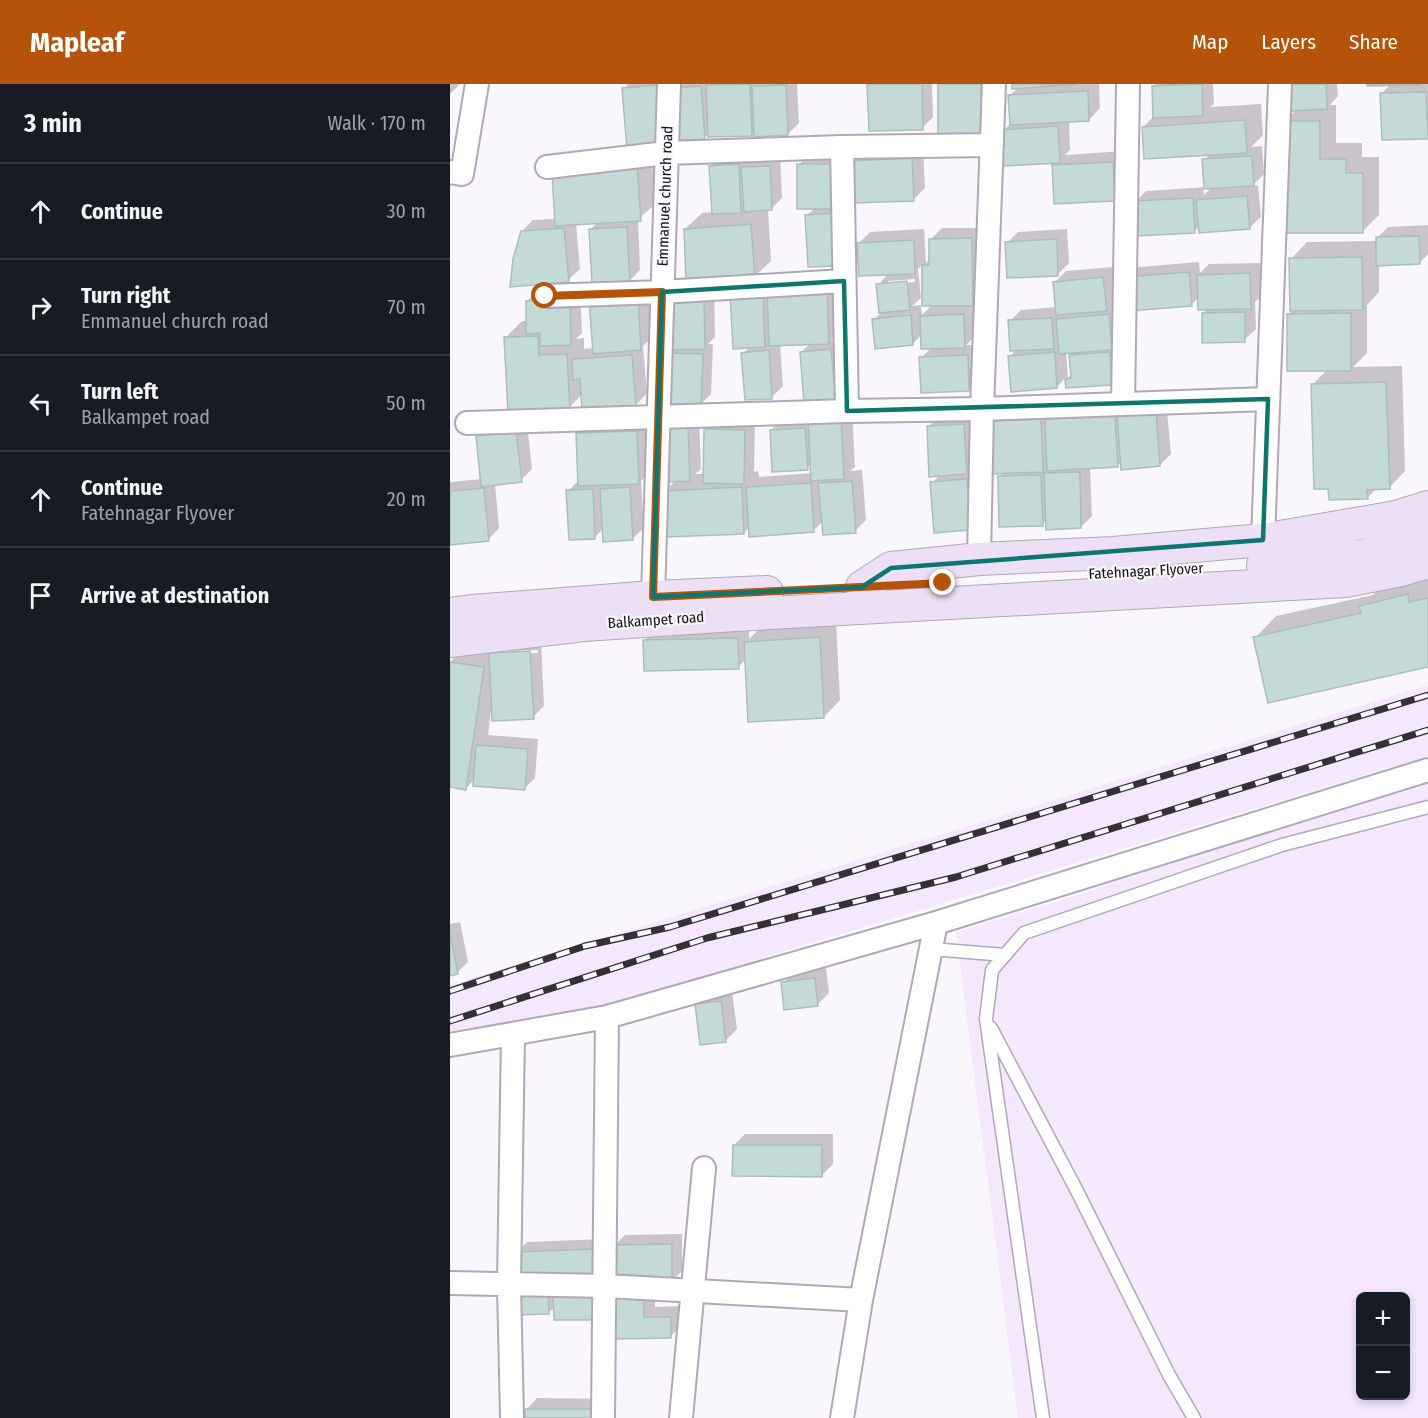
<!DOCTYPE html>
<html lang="en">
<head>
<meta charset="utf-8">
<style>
	:root { --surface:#171b24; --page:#20242c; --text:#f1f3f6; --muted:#9ea1a6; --line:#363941; --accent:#b45309 }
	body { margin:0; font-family:"Fira Sans Condensed",sans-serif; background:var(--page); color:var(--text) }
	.controls { position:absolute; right:18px; bottom:18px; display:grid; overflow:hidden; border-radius:9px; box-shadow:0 3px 9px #0003 }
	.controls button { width:54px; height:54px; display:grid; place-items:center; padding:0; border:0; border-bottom:2px solid var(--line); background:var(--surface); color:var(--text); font:30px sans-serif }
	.stop { position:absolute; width:18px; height:18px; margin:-14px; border:4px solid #b45309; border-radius:50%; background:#fff }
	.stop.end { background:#b45309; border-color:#fff; box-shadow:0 2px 6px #0008 }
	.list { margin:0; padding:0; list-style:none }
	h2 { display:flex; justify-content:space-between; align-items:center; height:78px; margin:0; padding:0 24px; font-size:26px }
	h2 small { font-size:20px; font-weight:400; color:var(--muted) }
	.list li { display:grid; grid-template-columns:39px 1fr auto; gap:18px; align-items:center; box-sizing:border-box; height:96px; padding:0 24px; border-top:2px solid var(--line) }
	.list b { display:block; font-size:22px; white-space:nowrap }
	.list p { margin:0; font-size:20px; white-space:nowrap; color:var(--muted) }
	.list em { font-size:20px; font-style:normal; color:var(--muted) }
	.icon { flex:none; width:33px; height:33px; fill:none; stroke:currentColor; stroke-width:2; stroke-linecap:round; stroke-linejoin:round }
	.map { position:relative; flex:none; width:978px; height:1334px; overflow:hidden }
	header { display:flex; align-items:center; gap:36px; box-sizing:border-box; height:84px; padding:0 30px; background:var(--accent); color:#fff }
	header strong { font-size:28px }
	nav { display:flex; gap:33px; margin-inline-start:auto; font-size:21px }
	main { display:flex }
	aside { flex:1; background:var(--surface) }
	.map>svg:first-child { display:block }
	.built { fill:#f5e7fe; fill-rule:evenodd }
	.shadow { fill:#0003; fill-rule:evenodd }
	.building { fill:#c4dad6; stroke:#a9bfbb; stroke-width:1.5 }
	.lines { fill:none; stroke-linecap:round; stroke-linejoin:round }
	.lane-casing { stroke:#b1a8b7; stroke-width:15 }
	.street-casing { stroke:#b1a8b7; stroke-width:26 }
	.secondary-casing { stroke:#b1a8b7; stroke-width:34 }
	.lane { stroke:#fff; stroke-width:12 }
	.street { stroke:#fff; stroke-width:22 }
	.secondary { stroke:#ede0f5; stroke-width:32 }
	.rail-casing { stroke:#343036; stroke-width:7 }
	.rail { stroke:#faf6fd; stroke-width:4.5; stroke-dasharray:14; stroke-linecap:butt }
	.route { stroke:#b45309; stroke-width:8 }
	.marked { fill:none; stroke:#0f766e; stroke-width:4.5; stroke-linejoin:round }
	.labels { text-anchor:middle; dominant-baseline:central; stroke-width:4.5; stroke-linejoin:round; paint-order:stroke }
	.street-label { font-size:15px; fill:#130f15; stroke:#faf6fd }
</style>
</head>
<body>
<header>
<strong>Mapleaf</strong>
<nav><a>Map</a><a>Layers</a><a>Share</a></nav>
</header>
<main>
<aside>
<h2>3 min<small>Walk · 170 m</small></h2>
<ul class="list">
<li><svg class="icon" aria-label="ahead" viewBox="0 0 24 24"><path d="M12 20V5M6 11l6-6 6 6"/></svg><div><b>Continue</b></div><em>30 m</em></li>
<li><svg class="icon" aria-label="right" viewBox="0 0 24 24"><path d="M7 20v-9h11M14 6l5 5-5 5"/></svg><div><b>Turn right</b><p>Emmanuel church road</p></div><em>70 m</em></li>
<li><svg class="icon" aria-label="left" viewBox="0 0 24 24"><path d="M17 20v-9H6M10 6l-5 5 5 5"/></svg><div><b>Turn left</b><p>Balkampet road</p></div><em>50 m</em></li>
<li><svg class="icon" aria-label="ahead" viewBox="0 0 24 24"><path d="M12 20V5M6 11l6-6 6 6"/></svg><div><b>Continue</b><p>Fatehnagar Flyover</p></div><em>20 m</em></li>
<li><svg class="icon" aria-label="arrive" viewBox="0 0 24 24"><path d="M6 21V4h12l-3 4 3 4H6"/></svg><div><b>Arrive at destination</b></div></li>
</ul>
</aside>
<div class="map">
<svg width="978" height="1334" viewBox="0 0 978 1334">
	<rect width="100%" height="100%" fill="#faf6fd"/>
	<!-- built -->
	<path class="built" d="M 978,601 L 978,672 L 155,922 L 0,947 L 0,901 Z
		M 978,692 L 978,1334 L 568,1334 L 506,848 L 634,809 ZM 910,1212 L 956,1212 L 956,1312 L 910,1312 Z"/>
	<!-- shadow -->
	<path class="shadow" d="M 0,0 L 10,0 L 0,10 Z
		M 178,0 L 219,0 L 203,65 L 207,119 L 188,135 L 190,186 L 179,197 L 141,145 L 148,138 L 126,139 L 130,185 L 118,196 L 72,147 L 83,136 L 106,135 L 179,67 L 174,5 Z
		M 230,0 L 347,0 L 349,39 L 338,50 L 306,46 L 301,51 L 259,49 L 254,54 L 229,56 Z
		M 419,0 L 482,0 L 483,33 L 472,44 Z
		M 489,0 L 542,0 L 542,41 Z
		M 563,0 L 649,0 L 650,24 L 639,36 L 619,36 L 620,66 L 615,71 L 674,67 L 676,104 L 665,115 L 603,82 L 608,77 L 554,46 L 562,38 L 560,11 L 569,3 Z
		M 706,0 L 763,0 L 764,20 L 760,23 L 811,20 L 813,51 L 801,63 L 812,62 L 814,90 L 802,102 L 808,101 L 811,133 L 799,144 L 750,142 L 744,148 L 685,118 L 696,107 L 756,103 L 754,76 L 760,70 L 693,43 L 704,32 L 703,3 ZM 753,104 L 761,104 L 754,111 Z
		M 841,0 L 887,0 L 888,12 L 880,21 L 886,21 L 886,59 L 912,59 L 912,73 L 929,73 L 929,131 L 913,147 L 835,37 L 847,25 Z
		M 919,0 L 978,0 L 978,53 L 931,10 L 941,0 Z
		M 473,64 L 475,104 L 464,115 L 403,78 L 414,67 Z
		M 360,69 L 395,69 L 396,113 L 360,182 L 357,131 L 365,124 L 349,81 Z
		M 272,71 L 330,71 L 332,114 L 321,125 L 318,125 L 321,177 L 304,193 L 235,145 L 252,129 L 263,128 L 261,82 Z
		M 978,141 L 978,170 L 969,179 L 929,180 L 929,208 L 917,221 L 917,269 L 903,283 L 952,282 L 955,387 L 939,404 L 927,404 L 917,414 L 862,301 L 877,286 L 839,230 L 844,225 L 841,175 L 857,158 L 927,157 L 927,154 L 938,143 Z
		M 492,144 L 533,144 L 534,209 L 524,218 L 526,251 L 516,261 L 528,261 L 530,294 L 519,305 L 471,274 L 481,264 L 472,250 L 463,260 L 424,236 L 431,229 L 428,201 L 438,190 L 409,159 L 420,148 L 474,145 L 476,179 L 481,174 L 481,155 ZM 473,180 L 474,221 L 483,220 L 472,231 L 471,221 L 462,222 L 471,214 L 468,185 ZM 465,195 L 465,198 L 438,200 L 438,197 Z
		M 617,145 L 619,179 L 608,190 L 557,159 L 568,148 Z
		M 749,178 L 750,189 L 759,180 L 810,179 L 811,212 L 805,218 L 806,245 L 794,256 L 753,229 L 758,224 L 749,213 L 741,221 L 678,194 L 689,183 Z
		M 664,183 L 667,214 L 661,220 L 670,220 L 672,289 L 661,300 L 617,302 L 616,293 L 607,303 L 560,272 L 567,265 L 560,237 L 571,226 L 607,223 L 605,198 L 616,187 ZM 625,267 L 621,271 L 622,290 L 618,294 L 616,268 Z
		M 388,195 L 389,247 L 381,256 L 392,255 L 396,304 L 385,315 L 351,268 L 361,259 L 330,260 L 333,302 L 322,313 L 293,269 L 300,263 L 282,211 Z
		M 198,201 L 202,254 L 193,262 L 197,309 L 186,321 L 132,310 L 120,323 L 55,254 L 72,237 L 78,237 L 77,217 L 88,206 L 130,205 L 132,249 L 126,255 L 134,254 L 134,265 L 144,264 Z
		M 264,201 L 265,253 L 258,260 L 263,260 L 261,310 L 250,321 L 221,270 L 226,264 L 221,264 Z
		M 716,316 L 721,370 L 710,381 L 672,377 L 667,382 L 640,383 L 642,432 L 631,443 L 597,436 L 592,440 L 549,393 L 554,388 L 540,338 L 551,327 Z
		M 402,325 L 405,383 L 400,387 L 412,386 L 416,436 L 405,447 L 373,437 L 363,447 L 300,442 L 294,449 L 215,407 L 226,396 L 212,343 L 249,332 L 251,385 L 245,390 L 255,390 L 256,346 L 267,335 L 305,335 L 304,388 L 308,387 L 309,393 L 362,389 L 362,380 L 357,384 L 321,346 L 332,335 Z
		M 524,330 L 530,434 L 482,399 L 490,391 L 478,343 L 489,332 Z
		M 198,337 L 200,388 L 191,397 L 194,444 L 182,455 L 154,444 L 144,454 L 118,407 L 129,396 L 127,350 L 138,339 Z
		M 77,338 L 82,385 L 71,396 L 45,400 L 49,444 L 38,456 L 0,460 L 0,398 L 32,395 L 27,353 L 38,342 Z
		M 978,490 L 978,582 L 805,554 L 826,532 L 923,511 L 932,501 Z
		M 386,538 L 390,616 L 374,633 L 296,575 L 288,583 L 195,556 L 206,545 L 299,543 L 299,555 L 312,542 Z
		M 91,557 L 94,622 L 83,633 L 41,626 L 38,651 L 88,655 L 85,694 L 74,705 L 25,695 L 16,704 L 0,702 L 0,578 L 17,562 ZM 88,566 L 88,569 L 50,570 L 50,567 Z
		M 10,838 L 18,878 L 7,889 L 0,890 L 0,840 Z
		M 376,884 L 379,909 L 368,920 L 333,899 L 344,888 Z
		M 282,907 L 287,945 L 276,956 L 246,921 L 257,910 Z
		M 295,1050 L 383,1050 L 383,1080 L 372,1091 L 284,1061 Z
		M 232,1150 L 232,1187 L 221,1198 L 205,1199 L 205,1223 L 231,1222 L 232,1241 L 221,1252 L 164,1253 L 164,1162 L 175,1151 Z
		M 153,1155 L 155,1182 L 98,1229 L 66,1169 L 77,1158 Z
		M 87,1314 L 158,1315 L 158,1334 L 76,1334 L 76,1326 Z"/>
	<!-- building -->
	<path class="building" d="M 300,0 L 302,52 L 258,53 L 256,1 Z
		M 417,0 L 472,0 L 473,46 L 419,47 Z
		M 488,0 L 531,0 L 532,54 L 488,54 Z
		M 562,0 L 627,0 L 562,5 Z
		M 752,0 L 753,32 L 703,34 L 702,2 Z
		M 839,0 L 876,0 L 877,25 L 841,27 Z
		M 917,0 L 970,0 L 970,1 L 917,2 Z
		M 208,1 L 213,63 L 177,66 L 172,4 Z
		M 336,1 L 338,51 L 304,53 L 302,2 Z
		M 251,2 L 255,55 L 227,57 L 224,4 Z
		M 638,7 L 639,37 L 560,41 L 558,11 Z
		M 976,8 L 978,55 L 932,56 L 930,9 Z
		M 795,36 L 797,69 L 694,75 L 692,43 Z
		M 834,37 L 870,37 L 870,75 L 896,75 L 896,89 L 913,89 L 913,149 L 834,149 Z
		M 608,42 L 610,79 L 554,82 L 552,46 Z
		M 802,72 L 804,102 L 754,105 L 752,75 Z
		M 462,74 L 464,117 L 404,119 L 401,77 Z
		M 663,78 L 665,117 L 604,120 L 602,81 Z
		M 289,80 L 291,129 L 262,130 L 259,82 Z
		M 347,80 L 385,80 L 385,125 L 347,125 Z
		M 187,81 L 191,137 L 105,142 L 102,87 Z
		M 320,82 L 322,126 L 294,128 L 291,83 Z
		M 797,112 L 800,145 L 749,149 L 746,116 Z
		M 743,114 L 745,149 L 685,152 L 683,117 Z
		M 385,129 L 388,182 L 358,183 L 355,131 Z
		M 301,140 L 305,195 L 236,199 L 234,145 Z
		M 177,143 L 180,198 L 142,200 L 139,145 Z
		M 114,144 L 119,198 L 60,203 L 63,175 L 71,147 Z
		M 969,152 L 970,180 L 926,182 L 926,153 Z
		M 522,154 L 523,222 L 472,222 L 472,181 L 479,181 L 479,155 Z
		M 607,155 L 608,192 L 557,194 L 555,158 Z
		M 464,156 L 465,190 L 409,192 L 407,159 Z
		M 912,173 L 913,226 L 840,227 L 839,174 Z
		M 739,188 L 742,222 L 679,227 L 676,193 Z
		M 800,189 L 801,225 L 748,226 L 747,191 Z
		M 653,193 L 657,227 L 606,231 L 603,198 Z
		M 457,197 L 460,226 L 429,229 L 426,200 Z
		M 377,206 L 379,260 L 319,262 L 317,208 Z
		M 313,209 L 315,263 L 283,265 L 280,210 Z
		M 254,211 L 255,265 L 219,266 L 218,212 Z
		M 188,212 L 191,266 L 143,270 L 139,215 Z
		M 120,215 L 121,261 L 90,262 L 90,249 L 76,250 L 76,217 Z
		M 795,228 L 795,258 L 752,259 L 752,229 Z
		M 901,229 L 901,287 L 837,287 L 837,230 Z
		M 514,230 L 515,264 L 471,265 L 470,232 Z
		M 659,230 L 662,266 L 609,270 L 606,235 Z
		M 461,231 L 463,261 L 425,265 L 422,235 Z
		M 602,234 L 604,265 L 560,267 L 558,236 Z
		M 88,252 L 89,271 L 117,270 L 120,324 L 58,328 L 54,253 Z
		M 381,265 L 386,316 L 354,319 L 350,268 Z
		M 319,266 L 322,315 L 295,316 L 291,269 Z
		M 605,268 L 607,304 L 561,308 L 558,272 Z
		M 660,268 L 662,301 L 616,304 L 615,295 L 621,294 L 619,271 Z
		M 219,269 L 253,270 L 251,323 L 218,322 Z
		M 182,271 L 186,322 L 132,326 L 130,295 L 123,296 L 122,275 Z
		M 518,271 L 519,307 L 471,309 L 469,273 Z
		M 936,298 L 940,405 L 917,406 L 918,415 L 879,416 L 878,405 L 864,405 L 861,300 Z
		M 706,327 L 710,382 L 671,386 L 667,330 Z
		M 665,331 L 668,383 L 597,387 L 595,335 Z
		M 391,335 L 394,395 L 361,397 L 358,337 Z
		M 591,335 L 593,388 L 541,390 L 539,337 Z
		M 514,340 L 517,390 L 479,393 L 477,342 Z
		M 238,342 L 240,397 L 213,398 L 211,343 Z
		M 355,344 L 358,386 L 322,388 L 320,346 Z
		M 254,345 L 295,346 L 294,400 L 253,399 Z
		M 187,347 L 189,400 L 128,402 L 126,349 Z
		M 66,348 L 72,398 L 31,403 L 26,352 Z
		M 630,388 L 631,444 L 596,446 L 594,389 Z
		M 591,391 L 593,442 L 549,443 L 548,392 Z
		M 517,395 L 520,446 L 484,449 L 480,398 Z
		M 402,397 L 406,449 L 373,451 L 368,399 Z
		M 361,399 L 364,448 L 299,453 L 296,403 Z
		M 180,403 L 183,456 L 153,458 L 150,405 Z
		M 292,403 L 294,450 L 216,453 L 213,407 Z
		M 34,404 L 39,457 L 0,461 L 0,407 Z
		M 143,405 L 145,455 L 119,456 L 116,406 Z
		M 958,510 L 959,518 L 978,514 L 978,583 L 818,619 L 803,553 L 911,529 L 909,522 Z
		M 370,553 L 374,634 L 298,638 L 294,558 Z
		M 288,554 L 289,585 L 194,587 L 193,556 Z
		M 80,567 L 84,635 L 42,637 L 39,569 Z
		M 0,578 L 34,583 L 16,706 L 0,703 Z
		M 26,661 L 78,665 L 75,706 L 23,702 Z
		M 0,850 L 8,890 L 0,892 Z
		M 365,894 L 368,922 L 334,926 L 331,898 Z
		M 271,917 L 276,958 L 250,961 L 245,920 Z
		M 283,1061 L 372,1061 L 372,1093 L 282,1092 Z
		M 222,1160 L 222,1200 L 163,1201 L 163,1161 Z
		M 143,1165 L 144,1194 L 66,1198 L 65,1168 Z
		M 98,1205 L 99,1230 L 64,1231 L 63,1206 Z
		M 103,1208 L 148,1208 L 148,1236 L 104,1236 Z
		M 194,1208 L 194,1233 L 221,1233 L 221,1254 L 163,1255 L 162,1209 Z
		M 75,1325 L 147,1325 L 147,1334 L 75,1334 Z"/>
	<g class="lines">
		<defs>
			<path id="lane" d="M 481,865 L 555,871
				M 541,944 L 628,1109 L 719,1291 L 744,1334
				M 593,1334 L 536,935 L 542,886 L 574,849 L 832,761 L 978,723"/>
			<path id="street" d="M 392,63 L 397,327
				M 97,83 L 216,69 L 392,63 L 542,61
				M 0,88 L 12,90 L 27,0
				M 95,212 L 212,208 L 394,197
				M 673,320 L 678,0
				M 17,339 L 397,327 L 532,325 L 818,315
				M 813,456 L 830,0
				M 529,475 L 532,325 L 544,0
				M 203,513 L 219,0
				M 0,961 L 157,933 L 486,839
				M 0,1199 L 156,1202 L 411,1216
				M 62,1334 L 59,1201 L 63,950
				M 153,1334 L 157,933
				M 231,1334 L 254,1084
				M 392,1334 L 411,1216 L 486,839 L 978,686"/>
			<path id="secondary" d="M 813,481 L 911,472 L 978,456
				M 412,503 L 441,484 L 529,475 L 663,469 L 813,456 L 946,433 L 978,423
				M 0,530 L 22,527 L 203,513 L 317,508
				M 0,557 L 134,541 L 285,531 L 896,497 L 951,486 L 978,478"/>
		</defs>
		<!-- lane casing -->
		<use href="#lane" class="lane-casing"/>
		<!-- street casing -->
		<use href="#street" class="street-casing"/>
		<!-- secondary casing -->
		<use href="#secondary" class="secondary-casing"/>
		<!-- lane -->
		<use href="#lane" class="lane"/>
		<!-- street -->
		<use href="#street" class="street"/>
		<!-- secondary -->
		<use href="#secondary" class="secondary"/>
		<defs>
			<path id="rail" d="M 0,907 L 135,862 L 220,843 L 978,611
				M 0,937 L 257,854 L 506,793 L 978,646"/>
		</defs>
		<!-- rail casing -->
		<use href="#rail" class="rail-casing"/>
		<!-- rail -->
		<use href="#rail" class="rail"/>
	</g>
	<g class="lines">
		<!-- route -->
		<path class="route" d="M 95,212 L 212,208 L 203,513 L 493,499"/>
	</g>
	<!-- marked area -->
	<path class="marked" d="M 394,197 L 397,327 L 818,315 L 813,456 L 441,484 L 412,503 L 203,513 L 212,208 Z"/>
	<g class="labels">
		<!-- street labels -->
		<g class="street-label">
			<text transform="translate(215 112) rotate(-88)">Emmanuel church road</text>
			<text transform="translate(696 487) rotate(-3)">Fatehnagar Flyover</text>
			<text transform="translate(206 536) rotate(-4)">Balkampet road</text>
		</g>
	</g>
</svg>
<div class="controls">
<button>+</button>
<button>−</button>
</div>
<div class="stop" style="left:95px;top:212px"></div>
<div class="stop end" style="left:493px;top:499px"></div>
</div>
</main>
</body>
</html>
